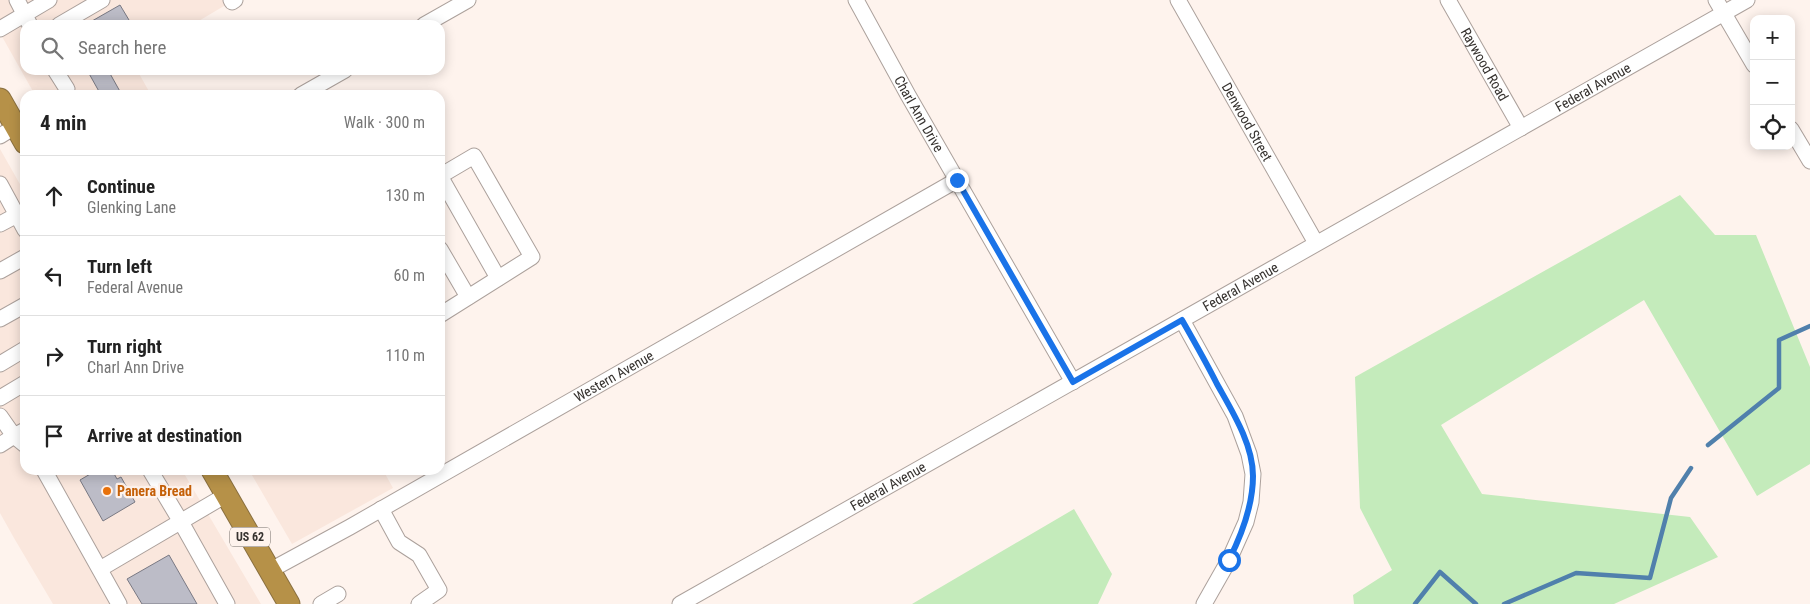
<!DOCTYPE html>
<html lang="en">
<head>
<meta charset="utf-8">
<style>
	:root { --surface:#fff; --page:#f2f2f2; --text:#222; --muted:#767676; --line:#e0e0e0 }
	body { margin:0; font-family:"Roboto Condensed",sans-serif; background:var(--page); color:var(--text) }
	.controls { position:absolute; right:15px; top:15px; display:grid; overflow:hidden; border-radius:10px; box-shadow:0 2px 12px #0003 }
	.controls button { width:45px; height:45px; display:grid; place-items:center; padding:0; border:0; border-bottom:1px solid var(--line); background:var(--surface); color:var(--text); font:25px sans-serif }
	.stop { position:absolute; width:15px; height:15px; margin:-11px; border:4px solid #1a73e8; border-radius:50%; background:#fff }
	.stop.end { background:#1a73e8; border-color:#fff; box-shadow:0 1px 5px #0008 }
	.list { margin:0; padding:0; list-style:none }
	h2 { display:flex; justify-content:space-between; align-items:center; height:65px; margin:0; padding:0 20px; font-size:21px }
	h2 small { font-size:16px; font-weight:400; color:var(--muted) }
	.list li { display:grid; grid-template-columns:32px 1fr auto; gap:15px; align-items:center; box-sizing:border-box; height:80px; padding:0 20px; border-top:1px solid var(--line) }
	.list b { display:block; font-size:19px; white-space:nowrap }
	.list p { margin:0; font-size:16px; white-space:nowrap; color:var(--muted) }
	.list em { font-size:16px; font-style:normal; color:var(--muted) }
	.icon { flex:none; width:28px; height:28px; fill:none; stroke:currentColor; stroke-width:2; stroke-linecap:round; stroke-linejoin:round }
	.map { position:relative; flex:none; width:1810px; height:604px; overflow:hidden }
	.search { position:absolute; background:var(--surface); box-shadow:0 2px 12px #0003; left:20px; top:20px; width:425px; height:55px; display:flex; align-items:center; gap:12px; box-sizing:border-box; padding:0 18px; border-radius:15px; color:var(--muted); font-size:19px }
	.panel { position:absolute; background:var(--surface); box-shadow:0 2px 12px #0003; left:20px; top:90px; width:425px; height:385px; border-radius:15px }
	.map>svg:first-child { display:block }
	.built { fill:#fae7dd }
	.green { fill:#c4ebbb }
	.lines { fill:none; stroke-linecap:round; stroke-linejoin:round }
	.stream { stroke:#5080ac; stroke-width:4.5 }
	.building { fill:#bcbcc7; stroke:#797983 }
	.minor-casing { stroke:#aca19c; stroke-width:17 }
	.highway-casing { stroke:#8a7040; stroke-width:23 }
	.minor { stroke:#fff; stroke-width:15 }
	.highway { stroke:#b69148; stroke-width:21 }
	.route { stroke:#1a73e8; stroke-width:6 }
	.food-dot { fill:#e8710a; stroke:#fef3ed; stroke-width:2 }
	.labels { text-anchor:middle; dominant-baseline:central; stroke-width:4.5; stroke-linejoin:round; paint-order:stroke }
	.shield { fill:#fef3ed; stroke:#736d69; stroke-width:1 }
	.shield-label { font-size:12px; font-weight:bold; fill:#373330 }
	.street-label { font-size:14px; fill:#373330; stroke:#fef3ed }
	.food-label { font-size:14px; font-weight:bold; fill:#c56008; stroke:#fef3ed; text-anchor:start }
</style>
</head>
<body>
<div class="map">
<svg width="1810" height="604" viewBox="0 0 1810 604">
	<rect width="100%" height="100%" fill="#fef3ed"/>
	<!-- built -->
	<path class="built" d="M 0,0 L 234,0 L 192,25 L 25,25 L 25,70 L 137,70 L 151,95 L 35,95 L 0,33 Z
		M 0,149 L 25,193 L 25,470 L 182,470 L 261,604 L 53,604 L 14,538 L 0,513 Z
		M 249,470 L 383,470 L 393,488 L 292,544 Z"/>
	<!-- green -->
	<path class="green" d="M 1680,195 L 1715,235 L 1756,235 L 1810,367 L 1810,464 L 1757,496 L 1644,300 L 1441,425 L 1482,494 L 1690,517 L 1718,557 L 1614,604 L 1354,604 L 1353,595 L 1392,570 L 1360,508 L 1355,377 Z
		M 1074,509 L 1112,574 L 1098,604 L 912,604 Z"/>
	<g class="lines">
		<!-- stream -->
		<path class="stream" d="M 1708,445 L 1779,388 L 1779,340 L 1810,326
			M 1415,604 L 1440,572 L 1476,604
			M 1504,604 L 1576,573 L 1650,578 L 1671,498 L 1691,468"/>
	</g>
	<!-- building -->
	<path class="building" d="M 120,5 L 132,25 L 85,25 Z
		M 87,70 L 108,70 L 122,95 L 101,95 Z
		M 97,470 L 112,470 L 117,479 L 121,477 L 135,502 L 103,521 L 80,480 Z
		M 169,555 L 197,604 L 142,604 L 127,579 Z"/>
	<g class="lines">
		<defs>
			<g id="minor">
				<path d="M 17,0 L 30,25"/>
				<path d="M 231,0 L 232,2 L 235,0"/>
				<path id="s1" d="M 856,0 L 908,95 L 1073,382"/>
				<path id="s2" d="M 1178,0 L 1316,243"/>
				<path id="s3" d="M 1448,0 L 1521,128"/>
				<path d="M 1716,0 L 1754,65"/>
				<path d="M 59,25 L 102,0"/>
				<path d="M 424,25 L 468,0"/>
				<path d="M 0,29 L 49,0"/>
				<path d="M 55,70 L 67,89"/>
				<path d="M 301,95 L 345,70"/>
				<path d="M 1791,129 L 1810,161"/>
				<path d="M 0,136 L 16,126"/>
				<path d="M 440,176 L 474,156 L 532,257 L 440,315"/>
				<path d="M 440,176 L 498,278"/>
				<path d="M 0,184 L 25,230"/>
				<path d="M 0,224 L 17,215"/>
				<path d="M 440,249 L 468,297"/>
				<path d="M 0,271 L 25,257"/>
				<path d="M 0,319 L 25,305"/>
				<path d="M 1182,320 L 1235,416 L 1249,454 L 1253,474 L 1251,502 L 1246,522 L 1229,560 L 1204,604"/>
				<path d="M 0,364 L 25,349"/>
				<path d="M 0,398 L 25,383"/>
				<path d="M 0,416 L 14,436 L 25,430"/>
				<path d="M 0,445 L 14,436 L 25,445"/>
				<path d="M 44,470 L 119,604"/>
				<path d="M 150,470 L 181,522 L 227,604"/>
				<path d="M 381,509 L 399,542 L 419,555 L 439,590 L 419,604"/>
				<path d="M 100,569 L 226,495"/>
				<path id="s4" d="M 269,571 L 350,527 L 957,180"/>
				<path d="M 321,604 L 338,594"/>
				<path id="s5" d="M 680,604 L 1747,0"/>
			</g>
			<path id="highway" d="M 0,99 L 25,143
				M 212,470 L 289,604"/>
		</defs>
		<!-- minor casing -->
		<use href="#minor" class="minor-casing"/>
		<!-- highway casing -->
		<use href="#highway" class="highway-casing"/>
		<!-- minor -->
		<use href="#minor" class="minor"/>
		<!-- highway -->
		<use href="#highway" class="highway"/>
	</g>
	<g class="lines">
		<!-- route -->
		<path class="route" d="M 957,180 L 1073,382 L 1182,320 C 1194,341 1206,362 1217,384 C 1232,411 1253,444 1253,476 C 1253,506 1242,534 1229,560"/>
	</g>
	<!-- markers -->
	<circle class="food-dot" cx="107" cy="491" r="5"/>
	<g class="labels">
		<!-- shield labels -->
		<rect class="shield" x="230" y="527.5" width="40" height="19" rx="4"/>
		<g class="shield-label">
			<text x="250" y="537">US 62</text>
		</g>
		<!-- street labels -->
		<g class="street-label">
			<text stroke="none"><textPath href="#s3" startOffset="74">Raywood Road</textPath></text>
			<text stroke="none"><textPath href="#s5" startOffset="1049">Federal Avenue</textPath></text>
			<text stroke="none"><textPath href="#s1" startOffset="130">Charl Ann Drive</textPath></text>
			<text stroke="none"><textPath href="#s2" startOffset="140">Denwood Street</textPath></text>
			<text stroke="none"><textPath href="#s5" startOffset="644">Federal Avenue</textPath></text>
			<text stroke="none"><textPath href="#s4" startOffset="396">Western Avenue</textPath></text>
			<text stroke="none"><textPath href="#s5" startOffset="239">Federal Avenue</textPath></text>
		</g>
		<!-- food labels -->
		<g class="food-label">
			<text x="117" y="491">Panera Bread</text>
		</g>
	</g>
</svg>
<div class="controls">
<button>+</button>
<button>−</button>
<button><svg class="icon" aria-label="locate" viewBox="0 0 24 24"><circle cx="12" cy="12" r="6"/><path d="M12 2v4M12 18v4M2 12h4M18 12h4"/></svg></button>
</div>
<div class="stop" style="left:1229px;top:560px"></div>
<div class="stop end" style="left:957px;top:180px"></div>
<div class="search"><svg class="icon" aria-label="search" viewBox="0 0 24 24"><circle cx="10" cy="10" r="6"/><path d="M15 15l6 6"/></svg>Search here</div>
<section class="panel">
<h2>4 min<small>Walk · 300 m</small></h2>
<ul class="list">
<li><svg class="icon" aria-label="ahead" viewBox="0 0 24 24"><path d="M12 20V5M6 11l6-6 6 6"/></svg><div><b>Continue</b><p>Glenking Lane</p></div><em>130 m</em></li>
<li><svg class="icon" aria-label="left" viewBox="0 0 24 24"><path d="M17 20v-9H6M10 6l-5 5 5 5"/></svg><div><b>Turn left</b><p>Federal Avenue</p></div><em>60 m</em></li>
<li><svg class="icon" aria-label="right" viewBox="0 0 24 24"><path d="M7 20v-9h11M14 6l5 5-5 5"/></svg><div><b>Turn right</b><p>Charl Ann Drive</p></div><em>110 m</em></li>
<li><svg class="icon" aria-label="arrive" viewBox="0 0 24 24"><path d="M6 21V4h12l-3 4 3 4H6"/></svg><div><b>Arrive at destination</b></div></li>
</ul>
</section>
</div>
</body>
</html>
